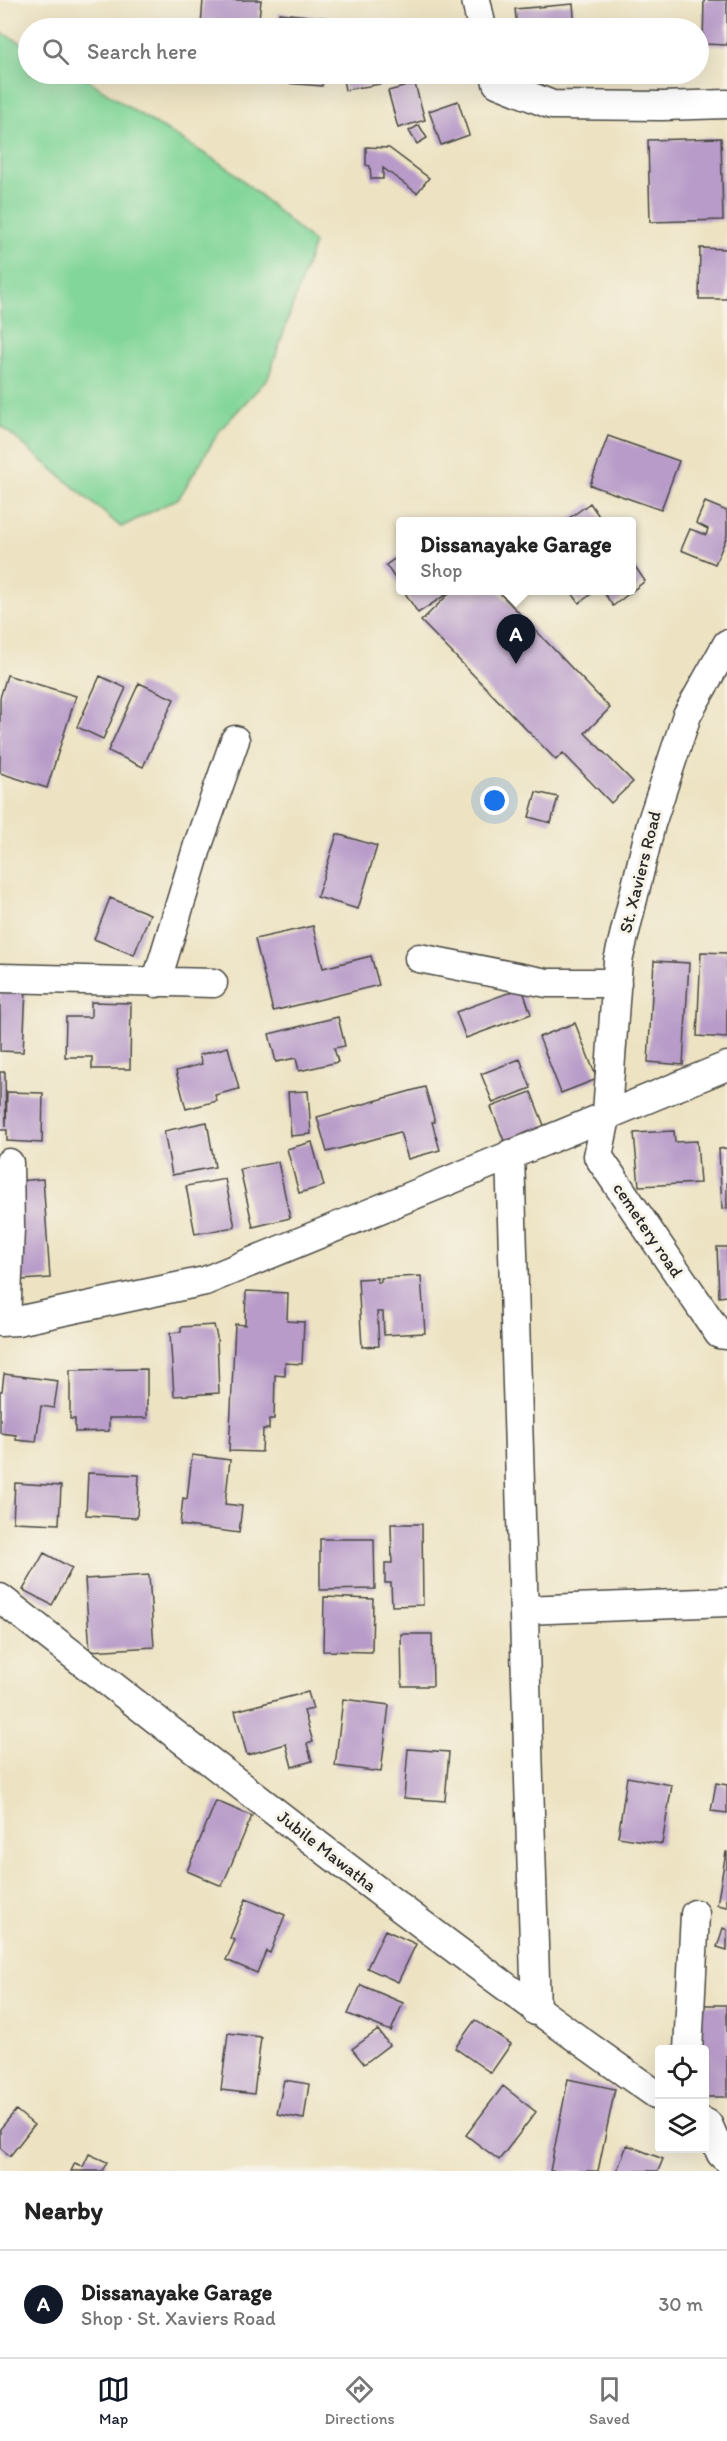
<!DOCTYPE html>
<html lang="en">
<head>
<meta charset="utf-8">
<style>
	:root { --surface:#fff; --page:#f6f6f6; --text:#222; --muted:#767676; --line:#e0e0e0; --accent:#111827 }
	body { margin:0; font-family:Itim,sans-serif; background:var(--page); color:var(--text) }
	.controls { position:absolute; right:18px; bottom:18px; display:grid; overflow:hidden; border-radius:6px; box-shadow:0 6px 24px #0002 }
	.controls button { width:54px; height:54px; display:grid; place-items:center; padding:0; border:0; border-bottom:2px solid var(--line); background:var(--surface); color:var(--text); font:30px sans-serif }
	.you { position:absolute; left:495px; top:801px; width:21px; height:21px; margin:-15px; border:4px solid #fff; border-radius:50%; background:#1a73e8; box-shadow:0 0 0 9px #1a73e833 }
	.badge { display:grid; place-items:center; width:39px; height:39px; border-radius:50%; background:var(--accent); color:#fff; font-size:20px; font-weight:700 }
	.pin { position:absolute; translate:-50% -50px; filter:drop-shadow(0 2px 3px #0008) }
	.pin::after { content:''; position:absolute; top:32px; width:21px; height:18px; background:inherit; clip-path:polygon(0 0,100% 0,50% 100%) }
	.popup { position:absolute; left:396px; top:517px; width:240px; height:78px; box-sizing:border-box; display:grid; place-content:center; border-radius:6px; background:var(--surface); filter:drop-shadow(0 2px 4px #0005); font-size:20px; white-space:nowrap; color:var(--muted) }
	.popup b { font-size:22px; color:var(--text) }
	.popup::after { content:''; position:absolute; left:50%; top:100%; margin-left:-12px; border:12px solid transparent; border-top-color:var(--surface) }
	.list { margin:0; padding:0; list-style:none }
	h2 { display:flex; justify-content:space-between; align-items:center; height:78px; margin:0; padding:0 24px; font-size:26px }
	h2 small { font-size:20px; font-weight:400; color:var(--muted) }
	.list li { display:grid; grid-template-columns:39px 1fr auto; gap:18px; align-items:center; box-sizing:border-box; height:108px; padding:0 24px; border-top:2px solid var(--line) }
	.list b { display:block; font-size:22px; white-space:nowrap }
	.list p { margin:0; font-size:20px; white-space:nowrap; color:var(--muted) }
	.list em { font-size:20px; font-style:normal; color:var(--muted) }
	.icon { flex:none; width:33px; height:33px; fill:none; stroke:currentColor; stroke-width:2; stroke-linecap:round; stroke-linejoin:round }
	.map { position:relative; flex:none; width:727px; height:2171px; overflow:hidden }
	.search { position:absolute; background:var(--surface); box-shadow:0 6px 24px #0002; left:18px; right:18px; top:18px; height:66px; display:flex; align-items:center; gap:15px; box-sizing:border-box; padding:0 21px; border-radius:33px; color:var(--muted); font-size:22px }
	.sheet { height:186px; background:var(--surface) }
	nav { display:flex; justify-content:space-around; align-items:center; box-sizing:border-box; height:84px; border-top:2px solid var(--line); background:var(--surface); font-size:16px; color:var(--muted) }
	nav a { display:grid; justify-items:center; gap:3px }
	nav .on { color:var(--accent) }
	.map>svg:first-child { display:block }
	.green { fill:#82d699; stroke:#568062; stroke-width:1.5 }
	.building { fill:#b89bc9 }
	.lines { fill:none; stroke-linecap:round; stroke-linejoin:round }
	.street-casing { stroke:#484742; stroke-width:31 }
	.street { stroke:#fff; stroke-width:28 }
	.labels { text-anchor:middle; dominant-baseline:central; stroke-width:6; stroke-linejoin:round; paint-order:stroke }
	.street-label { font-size:18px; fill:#2b2b2b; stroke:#f7f3e8 }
</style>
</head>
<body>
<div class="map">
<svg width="727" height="2171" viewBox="0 0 727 2171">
	<rect width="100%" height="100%" fill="#f7f3e8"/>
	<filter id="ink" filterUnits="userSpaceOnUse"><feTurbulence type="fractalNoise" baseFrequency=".0167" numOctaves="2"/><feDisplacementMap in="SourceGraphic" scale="12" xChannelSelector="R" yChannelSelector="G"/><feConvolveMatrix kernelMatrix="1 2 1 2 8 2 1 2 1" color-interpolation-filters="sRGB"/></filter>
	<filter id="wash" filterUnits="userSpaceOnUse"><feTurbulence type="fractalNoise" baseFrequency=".008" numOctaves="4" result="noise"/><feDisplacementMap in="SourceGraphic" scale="24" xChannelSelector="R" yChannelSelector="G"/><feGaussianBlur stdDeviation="1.35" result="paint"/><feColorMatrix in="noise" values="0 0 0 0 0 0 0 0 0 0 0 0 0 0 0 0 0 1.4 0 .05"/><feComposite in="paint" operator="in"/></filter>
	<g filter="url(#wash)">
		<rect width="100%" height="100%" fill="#ede3c3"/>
		<!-- green -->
		<path class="green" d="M 0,32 L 28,46 L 28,74 L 79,74 L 136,112 L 230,169 L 314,243 L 268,378 L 220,430 L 179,498 L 121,527 L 0,425 Z"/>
		<g id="blocks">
			<!-- building -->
			<path class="building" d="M 203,0 L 261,0 L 258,28 L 201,25 Z
				M 704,0 L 727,0 L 727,45 L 703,44 Z
				M 573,4 L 575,28 L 517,28 L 515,9 Z
				M 279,13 L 329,18 L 328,28 L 277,28 Z
				M 273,74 L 324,74 L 322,86 L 272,82 Z
				M 342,74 L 404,74 L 405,80 L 345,90 Z
				M 415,84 L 425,120 L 398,128 L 388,91 Z
				M 458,101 L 469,135 L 441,145 L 429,111 Z
				M 419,125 L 427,138 L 417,144 L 409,131 Z
				M 721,138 L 723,220 L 650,222 L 648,140 Z
				M 366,147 L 389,148 L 429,178 L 417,193 L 383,168 L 383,179 L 371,179 L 370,166 L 366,165 Z
				M 700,248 L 727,249 L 727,299 L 699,299 Z
				M 608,436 L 679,461 L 661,510 L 590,485 Z
				M 705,502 L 727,511 L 727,536 L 715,564 L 681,550 L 690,529 L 706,535 L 708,529 L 696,523 Z
				M 590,503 L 603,522 L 563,522 L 575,514 Z
				M 400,555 L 400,586 L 386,565 Z
				M 632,562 L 645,581 L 613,606 L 602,590 L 632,590 Z
				M 403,590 L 444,590 L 447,594 L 418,613 Z
				M 453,590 L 497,590 L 610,708 L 585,733 L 633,782 L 611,803 L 563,753 L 556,760 L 421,621 Z
				M 570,590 L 597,590 L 579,603 Z
				M 7,675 L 76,696 L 47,788 L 0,773 L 0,698 Z
				M 100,676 L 126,688 L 103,739 L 77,727 Z
				M 139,683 L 174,699 L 143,767 L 108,751 Z
				M 536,792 L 558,797 L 551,823 L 529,817 Z
				M 337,834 L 377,846 L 358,909 L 317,897 Z
				M 110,898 L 150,914 L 134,955 L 94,939 Z
				M 313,926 L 323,968 L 371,956 L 379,985 L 273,1011 L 255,939 Z
				M 701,952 L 727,953 L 727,1038 L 697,1036 Z
				M 654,961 L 689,963 L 683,1065 L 648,1062 Z
				M 0,988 L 26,989 L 23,1052 L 0,1051 Z
				M 522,988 L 531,1014 L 466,1038 L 456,1012 Z
				M 91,1002 L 131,1003 L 130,1069 L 92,1069 L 92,1057 L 65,1057 L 66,1017 L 91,1017 Z
				M 338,1017 L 345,1046 L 334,1048 L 338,1062 L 299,1071 L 296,1058 L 276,1062 L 269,1034 Z
				M 575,1023 L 597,1079 L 561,1093 L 539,1037 Z
				M 228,1047 L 239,1089 L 215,1095 L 217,1101 L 186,1109 L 176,1071 L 202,1064 L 199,1055 Z
				M 520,1059 L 531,1088 L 493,1103 L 481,1074 Z
				M 0,1072 L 5,1072 L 6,1127 L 7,1092 L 43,1093 L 42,1143 L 7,1141 L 7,1130 L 0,1130 Z
				M 425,1087 L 435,1122 L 432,1122 L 440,1150 L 408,1159 L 400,1132 L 327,1152 L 317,1117 Z
				M 308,1091 L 311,1134 L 291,1136 L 288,1092 Z
				M 531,1092 L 547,1133 L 507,1149 L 491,1107 Z
				M 207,1122 L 215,1167 L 172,1175 L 164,1131 Z
				M 674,1131 L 675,1142 L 697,1141 L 700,1183 L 639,1186 L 634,1133 Z
				M 312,1142 L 324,1186 L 299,1193 L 287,1149 Z
				M 727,1148 L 727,1208 L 722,1209 L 719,1149 Z
				M 278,1162 L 290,1218 L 253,1227 L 240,1169 Z
				M 43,1179 L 50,1278 L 22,1280 L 15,1181 Z
				M 225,1179 L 235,1227 L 195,1234 L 186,1186 Z
				M 717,1247 L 727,1247 L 727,1296 L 719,1297 Z
				M 421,1276 L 425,1333 L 384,1335 L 383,1312 L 377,1312 L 379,1346 L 362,1347 L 358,1279 L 377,1278 L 377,1282 L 381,1282 L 381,1278 Z
				M 246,1291 L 288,1293 L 287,1321 L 304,1322 L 302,1364 L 285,1363 L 285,1376 L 275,1375 L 274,1419 L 269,1419 L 269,1429 L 263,1429 L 262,1452 L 229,1451 L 235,1324 L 245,1325 Z
				M 214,1325 L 217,1337 L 219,1393 L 174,1396 L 170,1333 L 181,1332 L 181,1327 Z
				M 147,1369 L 147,1418 L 109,1418 L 109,1431 L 75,1432 L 75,1419 L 70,1419 L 70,1370 Z
				M 4,1374 L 58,1381 L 54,1408 L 41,1406 L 36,1442 L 16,1440 L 16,1435 L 0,1433 L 0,1391 L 2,1391 Z
				M 192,1455 L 230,1460 L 225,1504 L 242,1506 L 239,1533 L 180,1525 L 183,1498 L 187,1499 Z
				M 88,1473 L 139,1475 L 137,1518 L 86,1515 Z
				M 15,1483 L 61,1486 L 59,1524 L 13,1522 Z
				M 391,1524 L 422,1524 L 423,1605 L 392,1606 L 391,1583 L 385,1583 L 385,1563 L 392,1563 Z
				M 320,1539 L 374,1539 L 375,1589 L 320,1590 Z
				M 44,1553 L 72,1568 L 52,1605 L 23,1590 Z
				M 149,1575 L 154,1647 L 90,1651 L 85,1579 Z
				M 324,1597 L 373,1599 L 372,1652 L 323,1651 Z
				M 401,1634 L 432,1634 L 433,1686 L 402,1686 Z
				M 308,1692 L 313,1709 L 304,1711 L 313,1742 L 307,1744 L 312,1761 L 292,1767 L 286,1744 L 247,1755 L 235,1711 Z
				M 343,1699 L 389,1705 L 381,1772 L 335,1766 Z
				M 408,1749 L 449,1752 L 445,1801 L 404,1798 Z
				M 627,1777 L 672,1785 L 662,1844 L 618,1837 Z
				M 716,1783 L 727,1785 L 727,1813 L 711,1811 Z
				M 216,1801 L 252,1816 L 222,1886 L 187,1871 Z
				M 726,1852 L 727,1852 L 727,1907 L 717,1905 Z
				M 246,1899 L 285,1915 L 270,1953 L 266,1951 L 257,1973 L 226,1960 L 235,1940 L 230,1938 Z
				M 723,1928 L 727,1930 L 727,1950 L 717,1947 Z
				M 385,1930 L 416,1944 L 398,1982 L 367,1968 Z
				M 361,1985 L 403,2003 L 391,2031 L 348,2014 Z
				M 699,2005 L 727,2005 L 727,2097 L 704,2097 L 704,2050 L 698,2050 Z
				M 475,2020 L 511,2044 L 491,2073 L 455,2048 Z
				M 378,2030 L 389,2045 L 364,2064 L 352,2049 Z
				M 228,2033 L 261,2037 L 254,2094 L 221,2090 Z
				M 568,2079 L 615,2089 L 598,2171 L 550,2171 Z
				M 284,2080 L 309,2084 L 304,2119 L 277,2114 Z
				M 503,2086 L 536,2112 L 499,2160 L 466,2135 Z
				M 16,2110 L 34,2125 L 10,2156 L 0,2148 L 0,2129 Z
				M 627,2145 L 663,2159 L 658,2171 L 617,2171 Z
				M 89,2154 L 107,2162 L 102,2171 L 71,2171 L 75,2163 L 83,2167 Z"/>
		</g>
	</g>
	<g filter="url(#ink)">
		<use href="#blocks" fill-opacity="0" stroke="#484742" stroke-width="1.5"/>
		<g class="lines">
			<defs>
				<path id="street" d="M 476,0 L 482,28
					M 495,74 L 497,83 L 552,105 L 662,106 L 727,104
					M 727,644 L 687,715 L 651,824 L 618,961 L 607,1113 L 598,1156 L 719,1334 L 727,1335
					M 419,958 L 547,983 L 617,983
					M 0,978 L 213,983
					M 156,983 L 198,845 L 235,740
					M 510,1154 L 536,2011
					M 6,1321 L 10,1228 L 9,1163
					M 0,1322 L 17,1321 L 205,1281 L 727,1066
					M 0,1598 C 218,1767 433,1939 660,2097
					M 524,1610 L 727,1602
					M 688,2050 L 695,1914
					M 704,2122 L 708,2124 L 721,2154 L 727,2159"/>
			</defs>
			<!-- street casing -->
			<use href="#street" class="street-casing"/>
			<!-- street -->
			<use href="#street" class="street"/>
		</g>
	</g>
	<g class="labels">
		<!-- street labels -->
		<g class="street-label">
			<text transform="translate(640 872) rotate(-76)">St. Xaviers Road</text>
			<text transform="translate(648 1230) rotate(56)">cemetery road</text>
			<text transform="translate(327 1851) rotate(38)">Jubile Mawatha</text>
		</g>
	</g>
</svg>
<div class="controls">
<button><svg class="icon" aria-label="locate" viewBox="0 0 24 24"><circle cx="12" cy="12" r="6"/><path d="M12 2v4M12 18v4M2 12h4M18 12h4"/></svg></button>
<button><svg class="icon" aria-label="layers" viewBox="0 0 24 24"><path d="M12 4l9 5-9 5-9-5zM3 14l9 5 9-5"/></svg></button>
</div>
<div class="you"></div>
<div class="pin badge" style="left:516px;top:664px">A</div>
<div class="popup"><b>Dissanayake Garage</b>Shop</div>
<div class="search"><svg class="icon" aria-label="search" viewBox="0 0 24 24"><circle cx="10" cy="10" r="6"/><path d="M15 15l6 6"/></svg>Search here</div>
</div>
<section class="sheet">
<h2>Nearby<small></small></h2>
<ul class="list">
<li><span class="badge">A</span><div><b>Dissanayake Garage</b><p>Shop · St. Xaviers Road</p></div><em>30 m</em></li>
</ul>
</section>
<nav>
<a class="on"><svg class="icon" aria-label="map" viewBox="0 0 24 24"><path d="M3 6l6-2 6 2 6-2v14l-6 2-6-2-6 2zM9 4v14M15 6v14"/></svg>Map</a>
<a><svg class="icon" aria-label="directions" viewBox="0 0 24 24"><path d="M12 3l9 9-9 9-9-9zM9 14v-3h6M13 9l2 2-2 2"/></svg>Directions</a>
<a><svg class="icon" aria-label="saved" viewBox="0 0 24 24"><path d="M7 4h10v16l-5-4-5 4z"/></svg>Saved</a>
</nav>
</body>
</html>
